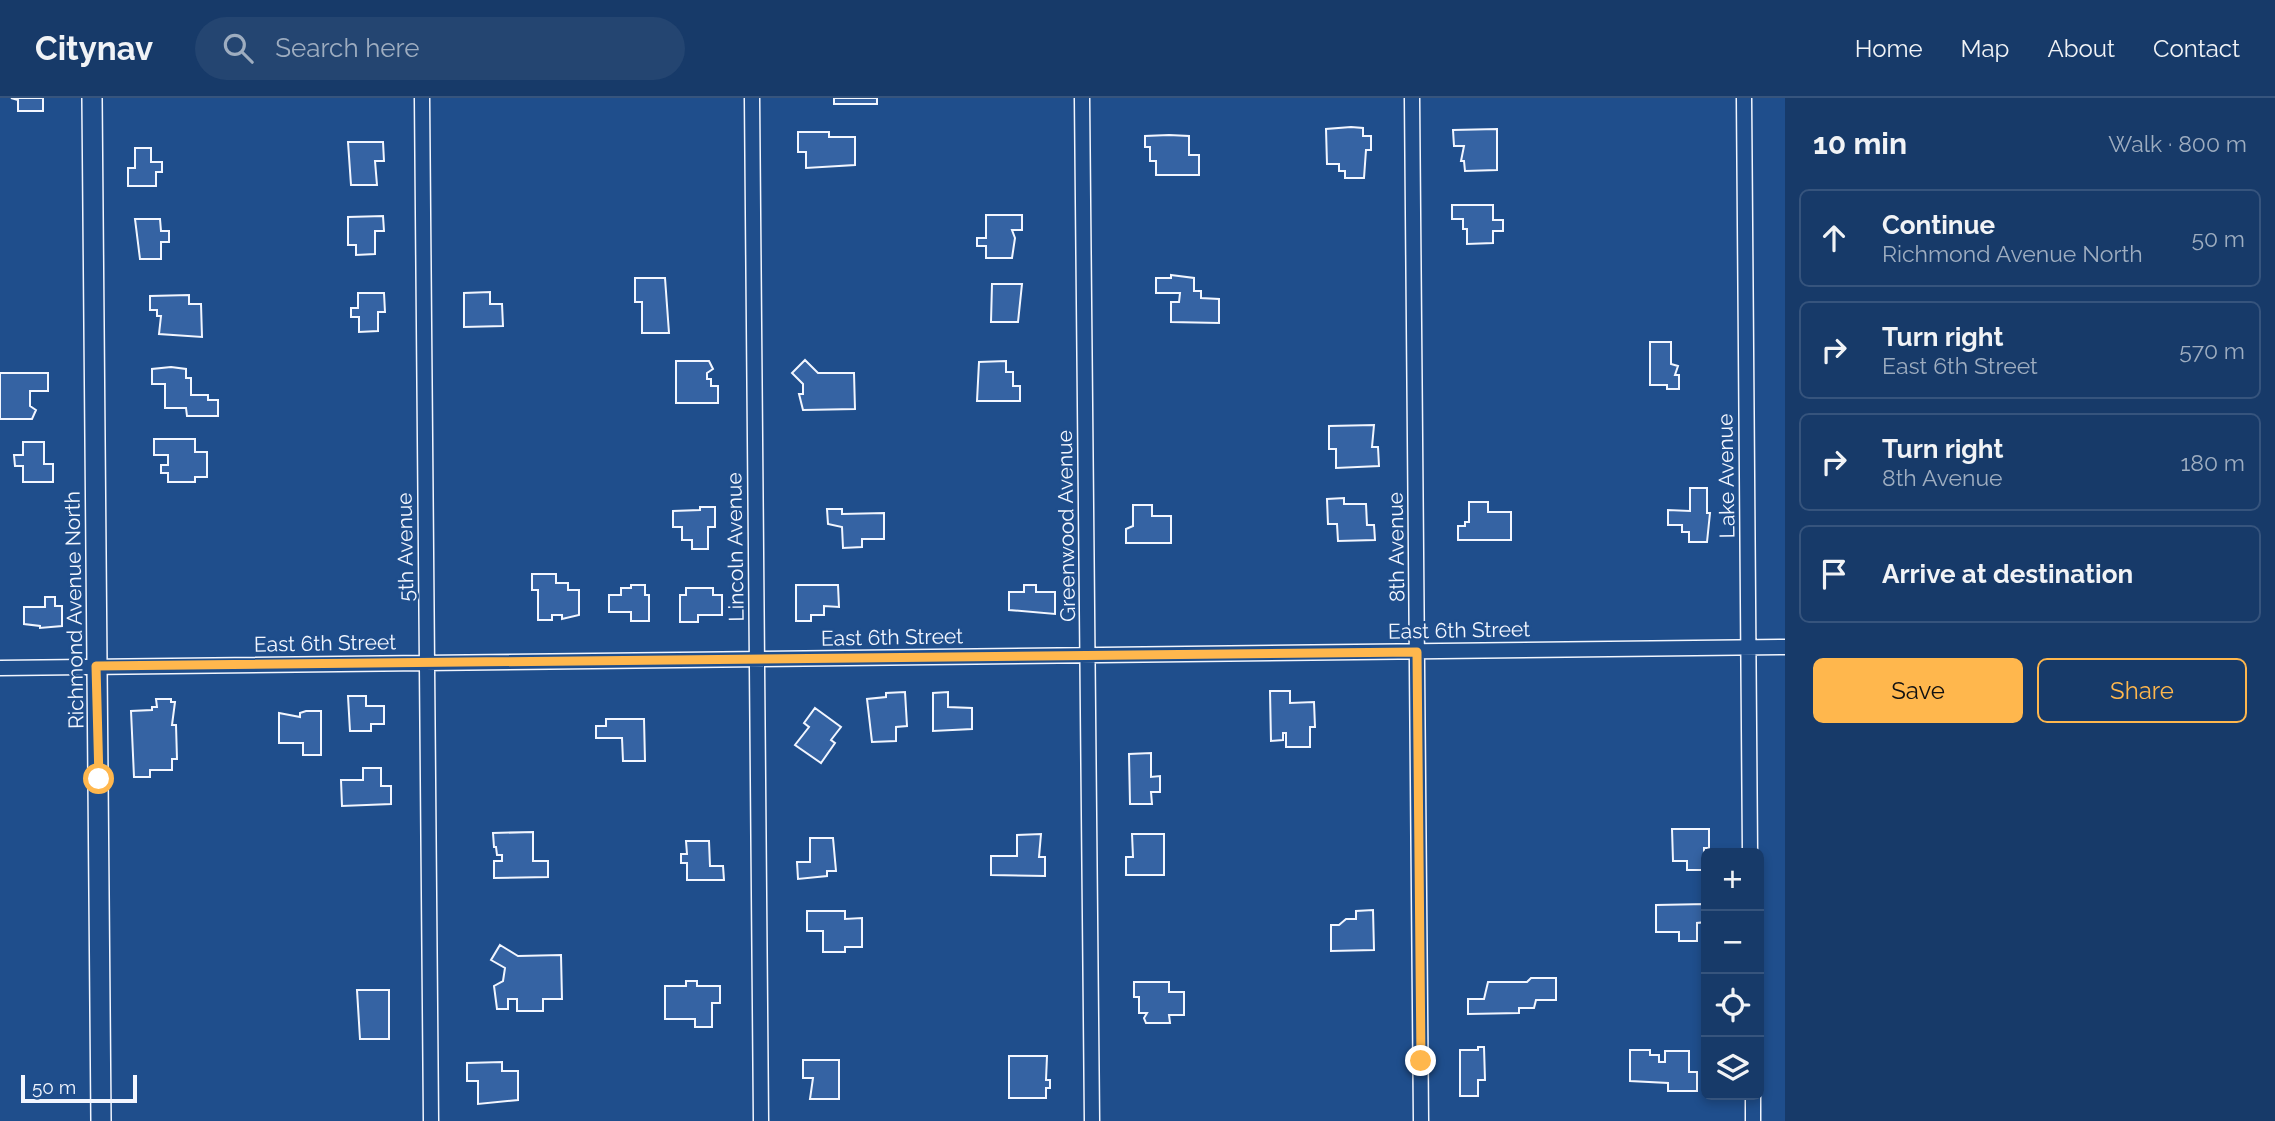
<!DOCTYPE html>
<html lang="en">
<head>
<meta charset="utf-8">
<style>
	:root { --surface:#173a69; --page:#244571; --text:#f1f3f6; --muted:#9eadc0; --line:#36547d; --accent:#ffb74d }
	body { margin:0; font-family:Raleway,sans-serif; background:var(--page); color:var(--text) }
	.controls { position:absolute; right:21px; bottom:21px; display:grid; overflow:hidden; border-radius:10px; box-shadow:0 4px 10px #0003 }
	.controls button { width:63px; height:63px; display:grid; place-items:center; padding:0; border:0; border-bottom:2px solid var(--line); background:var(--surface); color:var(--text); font:35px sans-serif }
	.scale { position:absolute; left:21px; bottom:18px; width:116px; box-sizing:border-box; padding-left:7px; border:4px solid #f2f6ff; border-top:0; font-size:19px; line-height:24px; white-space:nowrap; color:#f2f6ff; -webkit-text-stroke:5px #1f4e8c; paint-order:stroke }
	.stop { position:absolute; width:21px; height:21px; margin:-16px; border:5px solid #ffb74d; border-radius:50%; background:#fff }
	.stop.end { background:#ffb74d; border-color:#fff; box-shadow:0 2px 7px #0008 }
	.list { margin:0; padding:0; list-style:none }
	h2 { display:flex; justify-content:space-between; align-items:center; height:91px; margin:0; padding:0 28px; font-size:30px }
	h2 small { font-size:23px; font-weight:400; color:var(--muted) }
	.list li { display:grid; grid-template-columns:46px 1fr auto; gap:21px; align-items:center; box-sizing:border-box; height:98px; margin:0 14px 14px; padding:0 14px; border:2px solid var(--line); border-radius:10px }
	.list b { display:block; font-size:26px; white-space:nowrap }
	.list p { margin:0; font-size:23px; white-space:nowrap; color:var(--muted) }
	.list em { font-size:23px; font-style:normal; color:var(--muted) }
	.actions { display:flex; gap:14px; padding:21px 28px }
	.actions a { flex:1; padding:16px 0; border:2px solid var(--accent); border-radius:10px; text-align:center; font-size:24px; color:var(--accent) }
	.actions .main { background:var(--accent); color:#111 }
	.icon { flex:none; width:38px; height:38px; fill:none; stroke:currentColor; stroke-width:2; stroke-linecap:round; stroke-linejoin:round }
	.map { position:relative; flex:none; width:1785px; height:1023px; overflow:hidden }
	header { display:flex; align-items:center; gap:42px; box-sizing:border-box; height:98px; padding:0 35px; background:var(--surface); border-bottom:2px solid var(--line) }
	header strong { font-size:33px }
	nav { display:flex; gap:38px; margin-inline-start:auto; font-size:24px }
	.search { width:490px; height:63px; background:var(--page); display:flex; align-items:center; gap:18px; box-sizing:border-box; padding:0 24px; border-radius:38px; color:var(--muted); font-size:26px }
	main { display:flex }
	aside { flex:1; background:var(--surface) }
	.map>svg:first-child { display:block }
	.building { fill:#3563a3; stroke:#f2f6ff; stroke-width:2 }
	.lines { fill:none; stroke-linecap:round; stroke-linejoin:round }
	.street-casing { stroke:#f2f6ff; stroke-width:17 }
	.secondary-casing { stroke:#f2f6ff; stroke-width:22 }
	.street { stroke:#1f4e8c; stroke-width:14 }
	.secondary { stroke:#1f4e8c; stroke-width:19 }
	.route { stroke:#ffb74d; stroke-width:9 }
	.labels { text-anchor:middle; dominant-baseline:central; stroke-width:5; stroke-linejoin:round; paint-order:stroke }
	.street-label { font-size:21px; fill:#f2f6ff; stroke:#1f4e8c }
</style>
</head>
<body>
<header>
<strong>Citynav</strong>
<div class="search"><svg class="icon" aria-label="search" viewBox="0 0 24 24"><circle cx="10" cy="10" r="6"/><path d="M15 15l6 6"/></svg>Search here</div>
<nav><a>Home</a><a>Map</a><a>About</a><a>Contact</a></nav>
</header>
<main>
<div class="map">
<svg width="1785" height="1023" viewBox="0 0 1785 1023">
	<rect width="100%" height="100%" fill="#1f4e8c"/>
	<!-- building -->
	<path class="building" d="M 11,0 L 43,0 L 43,13 L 18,13 L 18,2 Z
		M 834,0 L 877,0 L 877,6 L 834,6 Z
		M 1351,29 L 1363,30 L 1363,38 L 1371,38 L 1371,52 L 1366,52 L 1364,80 L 1345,80 L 1345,73 L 1339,73 L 1339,66 L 1327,66 L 1326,31 Z
		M 1497,31 L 1497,72 L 1465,73 L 1464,63 L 1461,63 L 1464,48 L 1454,48 L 1453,32 Z
		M 798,34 L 829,34 L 829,39 L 855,39 L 855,67 L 806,70 L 806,54 L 798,54 Z
		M 1169,37 L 1189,38 L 1189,57 L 1199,57 L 1199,77 L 1156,77 L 1156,63 L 1150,63 L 1150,49 L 1145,49 L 1145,38 Z
		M 348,44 L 383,44 L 384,63 L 375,63 L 377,87 L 351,87 Z
		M 135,50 L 151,50 L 151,64 L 162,64 L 162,74 L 156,74 L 156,88 L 128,88 L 128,70 L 135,70 Z
		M 1452,107 L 1493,107 L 1493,122 L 1503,122 L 1503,133 L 1493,133 L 1493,145 L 1467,146 L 1467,131 L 1463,131 L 1463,121 L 1452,121 Z
		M 986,117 L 1022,117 L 1022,132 L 1012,132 L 1015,140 L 1012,160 L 986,160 L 986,148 L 977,148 L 977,140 L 986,140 Z
		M 383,118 L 384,133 L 375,133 L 375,156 L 356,157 L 356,147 L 348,147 L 348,119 Z
		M 135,121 L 160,121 L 161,133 L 169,133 L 169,144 L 161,144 L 161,161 L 140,161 Z
		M 1171,177 L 1194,180 L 1194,193 L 1201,193 L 1201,200 L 1219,201 L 1219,225 L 1171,224 L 1171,204 L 1179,204 L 1180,195 L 1156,195 L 1156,180 L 1171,180 Z
		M 635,180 L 665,180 L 669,235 L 642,235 L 642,204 L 635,204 Z
		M 992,186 L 1022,186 L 1018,224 L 991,224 Z
		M 490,194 L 490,206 L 502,206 L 503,228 L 464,229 L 464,195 Z
		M 358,195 L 384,195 L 385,214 L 378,214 L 378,233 L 359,234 L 359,219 L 351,219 L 351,210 L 358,210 Z
		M 189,197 L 189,206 L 201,206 L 202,239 L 159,236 L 161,218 L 157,218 L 157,212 L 150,212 L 150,198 Z
		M 1650,244 L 1671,244 L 1671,266 L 1678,268 L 1675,277 L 1679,277 L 1679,291 L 1667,291 L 1667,287 L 1650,287 Z
		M 805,262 L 818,275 L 854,275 L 855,311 L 803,312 L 799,296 L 803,296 L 803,286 L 792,275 Z
		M 676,263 L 709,263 L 713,271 L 707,275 L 707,281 L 711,281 L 711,288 L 718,288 L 718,305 L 676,305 Z
		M 1006,263 L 1006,274 L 1013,274 L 1013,288 L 1020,288 L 1020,303 L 977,303 L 979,264 Z
		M 171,269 L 186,271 L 186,280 L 191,280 L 191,297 L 208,297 L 208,302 L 218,302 L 218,318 L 187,318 L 186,310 L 165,310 L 165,286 L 152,286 L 152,271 Z
		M 0,275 L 48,275 L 48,293 L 30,293 L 30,308 L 36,312 L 32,321 L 0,321 Z
		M 1374,327 L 1372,349 L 1378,349 L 1379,368 L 1336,370 L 1336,351 L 1329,351 L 1329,328 Z
		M 154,341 L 195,341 L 195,354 L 207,354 L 207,379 L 195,379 L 195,384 L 168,384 L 168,375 L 161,375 L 161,367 L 168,367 L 168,357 L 154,357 Z
		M 23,344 L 44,344 L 44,366 L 53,366 L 53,384 L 23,384 L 23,368 L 15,368 L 14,357 L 23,357 Z
		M 1690,390 L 1707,390 L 1707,415 L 1710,415 L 1707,444 L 1689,444 L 1689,434 L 1682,434 L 1682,427 L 1668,427 L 1668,412 L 1690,413 Z
		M 1344,400 L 1344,406 L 1366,406 L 1367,427 L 1374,427 L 1375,442 L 1338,443 L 1337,426 L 1328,426 L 1327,401 Z
		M 1469,404 L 1488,404 L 1488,414 L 1511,414 L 1511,442 L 1458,442 L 1458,428 L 1465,428 L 1465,424 L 1469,424 Z
		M 1133,407 L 1152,407 L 1152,418 L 1171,418 L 1171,445 L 1126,445 L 1126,431 L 1133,428 Z
		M 700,409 L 715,409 L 715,429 L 708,429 L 708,451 L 692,451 L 692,442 L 682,442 L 682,429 L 673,429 L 673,413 L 700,412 Z
		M 827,411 L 842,411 L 842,416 L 884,415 L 884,441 L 862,441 L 862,449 L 843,450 L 842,429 L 828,426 Z
		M 532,476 L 556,476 L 556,485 L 568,485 L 568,492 L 579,492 L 579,517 L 562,521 L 562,517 L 552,517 L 552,522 L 538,522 L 538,492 L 532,492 Z
		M 631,487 L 645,487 L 645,497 L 649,497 L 649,523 L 631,523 L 631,514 L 609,514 L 609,497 L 621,497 L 621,490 L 631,490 Z
		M 796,487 L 838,487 L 839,509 L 824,508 L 824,517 L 811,517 L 811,523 L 796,523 Z
		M 1024,487 L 1036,487 L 1036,494 L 1055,494 L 1055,516 L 1009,512 L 1009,494 L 1024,494 Z
		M 686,490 L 713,490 L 713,497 L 722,497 L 722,517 L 698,517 L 698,524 L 680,524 L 680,497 L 686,497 Z
		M 45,499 L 55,499 L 55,508 L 62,508 L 62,528 L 40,530 L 40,528 L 24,526 L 24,509 L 45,509 Z
		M 1270,593 L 1290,593 L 1290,605 L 1314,604 L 1315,629 L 1310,629 L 1310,649 L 1286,649 L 1286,635 L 1283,635 L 1283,642 L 1271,643 Z
		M 905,594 L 907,628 L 896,629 L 896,643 L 872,644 L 867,601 L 886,599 L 886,595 Z
		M 948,594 L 948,609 L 972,610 L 972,631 L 933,633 L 933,595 Z
		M 348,598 L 366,598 L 366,608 L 384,608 L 384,626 L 371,626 L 371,633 L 350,633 Z
		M 156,601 L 171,601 L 171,604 L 175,604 L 172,627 L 176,627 L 177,661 L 172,661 L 172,672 L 150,672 L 150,679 L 134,679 L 131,613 L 152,612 L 152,609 L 157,609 Z
		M 815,610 L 841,629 L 831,642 L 835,645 L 821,665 L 795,647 L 809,629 L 804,625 Z
		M 306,613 L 321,613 L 321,657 L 303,657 L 303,645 L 279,645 L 279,615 L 300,619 L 300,615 Z
		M 606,621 L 644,621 L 645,663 L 623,663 L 622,640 L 596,640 L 596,628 L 606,628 Z
		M 1151,655 L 1151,679 L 1160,678 L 1160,694 L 1151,694 L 1152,706 L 1130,706 L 1129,656 Z
		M 363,670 L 381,670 L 381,688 L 391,688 L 391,706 L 342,708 L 341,682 L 363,682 Z
		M 1672,731 L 1709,731 L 1709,750 L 1704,750 L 1704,772 L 1687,772 L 1687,763 L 1673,763 Z
		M 533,734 L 533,763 L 548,763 L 548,779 L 494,780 L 494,763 L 502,763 L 502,757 L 497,757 L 496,749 L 494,749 L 493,735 Z
		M 1041,736 L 1039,759 L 1045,759 L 1045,778 L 991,777 L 991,758 L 1017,758 L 1017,737 Z
		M 1132,736 L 1164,736 L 1164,777 L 1126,777 L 1126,759 L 1133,759 Z
		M 810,740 L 833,740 L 836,773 L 827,773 L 827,778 L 798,781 L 797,764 L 810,764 Z
		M 686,743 L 709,743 L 710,768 L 723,768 L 724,782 L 687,782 L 687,765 L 681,765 L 681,756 L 687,756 Z
		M 1706,806 L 1706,824 L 1697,825 L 1697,843 L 1679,843 L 1679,834 L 1656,834 L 1656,807 Z
		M 1373,812 L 1374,852 L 1331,853 L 1331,827 L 1339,827 L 1346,821 L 1356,821 L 1356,813 Z
		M 807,813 L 845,813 L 845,821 L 862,820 L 862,849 L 845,849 L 845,854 L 823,854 L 823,833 L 807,833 Z
		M 500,847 L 518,858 L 561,857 L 562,901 L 543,901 L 543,913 L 517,913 L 517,901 L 508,901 L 508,911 L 497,911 L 494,888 L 503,883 L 505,870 L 491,862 Z
		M 1531,880 L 1556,880 L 1556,902 L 1536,902 L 1534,910 L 1519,910 L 1519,915 L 1468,916 L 1468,901 L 1484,901 L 1488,884 L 1527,884 Z
		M 686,883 L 697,883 L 697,888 L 720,888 L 720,905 L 712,905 L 712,929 L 695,929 L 695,921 L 665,921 L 665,888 L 686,888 Z
		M 1134,884 L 1169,884 L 1169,894 L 1184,894 L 1184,917 L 1169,917 L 1170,925 L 1146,925 L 1144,920 L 1147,915 L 1139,915 L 1139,899 L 1134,899 Z
		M 357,892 L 389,892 L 389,941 L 360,941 Z
		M 1478,949 L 1484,949 L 1485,982 L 1478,982 L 1478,998 L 1460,998 L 1460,952 L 1478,952 Z
		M 1630,952 L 1650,952 L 1650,957 L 1659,957 L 1659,964 L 1665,964 L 1665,953 L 1689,953 L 1689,974 L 1697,974 L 1697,993 L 1668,993 L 1668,985 L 1630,983 Z
		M 1009,958 L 1047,958 L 1046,982 L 1050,982 L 1050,990 L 1046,990 L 1046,1000 L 1009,1000 Z
		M 803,962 L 839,962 L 839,1001 L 810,1001 L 813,980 L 803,980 Z
		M 502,964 L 502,973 L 518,973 L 518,1002 L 478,1006 L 478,983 L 467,983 L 467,965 Z"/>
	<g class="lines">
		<defs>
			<path id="street" d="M 422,0 L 431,1023
				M 752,0 L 761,1023
				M 1082,0 L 1092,1023
				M 1412,0 L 1421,1023
				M 1744,0 L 1750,755
				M 0,570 L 1785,549
				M 1753,997 L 1753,1023"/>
			<path id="secondary" d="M 92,0 L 101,1023"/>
		</defs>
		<!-- street casing -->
		<use href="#street" class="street-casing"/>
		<!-- secondary casing -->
		<use href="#secondary" class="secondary-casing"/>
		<!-- street -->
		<use href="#street" class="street"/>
		<!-- secondary -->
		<use href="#secondary" class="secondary"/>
	</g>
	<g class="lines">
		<!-- route -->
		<path class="route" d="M 99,681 L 96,568 L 1417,554 L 1421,963"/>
	</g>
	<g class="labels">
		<!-- street labels -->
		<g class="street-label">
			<text transform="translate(1726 378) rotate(-91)">Lake Avenue</text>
			<text transform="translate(1066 428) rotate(-91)">Greenwood Avenue</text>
			<text transform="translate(405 449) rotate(-91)">5th Avenue</text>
			<text transform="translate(735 449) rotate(-91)">Lincoln Avenue</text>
			<text transform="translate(1396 449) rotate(-91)">8th Avenue</text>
			<text transform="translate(74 512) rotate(-91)">Richmond Avenue North</text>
			<text transform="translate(1459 532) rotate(-1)">East 6th Street</text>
			<text transform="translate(892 539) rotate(-1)">East 6th Street</text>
			<text transform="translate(325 545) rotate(-1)">East 6th Street</text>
		</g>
	</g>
</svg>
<div class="controls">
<button>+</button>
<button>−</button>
<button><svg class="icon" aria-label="locate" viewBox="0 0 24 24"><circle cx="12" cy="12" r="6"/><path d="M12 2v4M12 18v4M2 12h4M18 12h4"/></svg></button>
<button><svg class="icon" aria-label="layers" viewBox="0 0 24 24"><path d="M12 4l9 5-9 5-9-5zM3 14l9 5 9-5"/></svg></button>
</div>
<div class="scale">50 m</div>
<div class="stop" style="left:99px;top:681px"></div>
<div class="stop end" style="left:1421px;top:963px"></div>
</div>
<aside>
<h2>10 min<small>Walk · 800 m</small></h2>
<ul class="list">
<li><svg class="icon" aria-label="ahead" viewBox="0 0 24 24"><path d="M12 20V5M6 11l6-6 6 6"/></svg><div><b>Continue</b><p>Richmond Avenue North</p></div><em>50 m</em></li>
<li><svg class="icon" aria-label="right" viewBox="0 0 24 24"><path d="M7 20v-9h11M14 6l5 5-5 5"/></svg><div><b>Turn right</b><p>East 6th Street</p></div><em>570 m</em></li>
<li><svg class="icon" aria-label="right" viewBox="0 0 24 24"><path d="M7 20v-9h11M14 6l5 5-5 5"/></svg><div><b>Turn right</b><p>8th Avenue</p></div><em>180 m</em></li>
<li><svg class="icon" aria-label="arrive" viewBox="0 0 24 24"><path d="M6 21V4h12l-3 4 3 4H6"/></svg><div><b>Arrive at destination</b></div></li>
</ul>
<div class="actions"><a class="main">Save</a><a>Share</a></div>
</aside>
</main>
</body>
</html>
